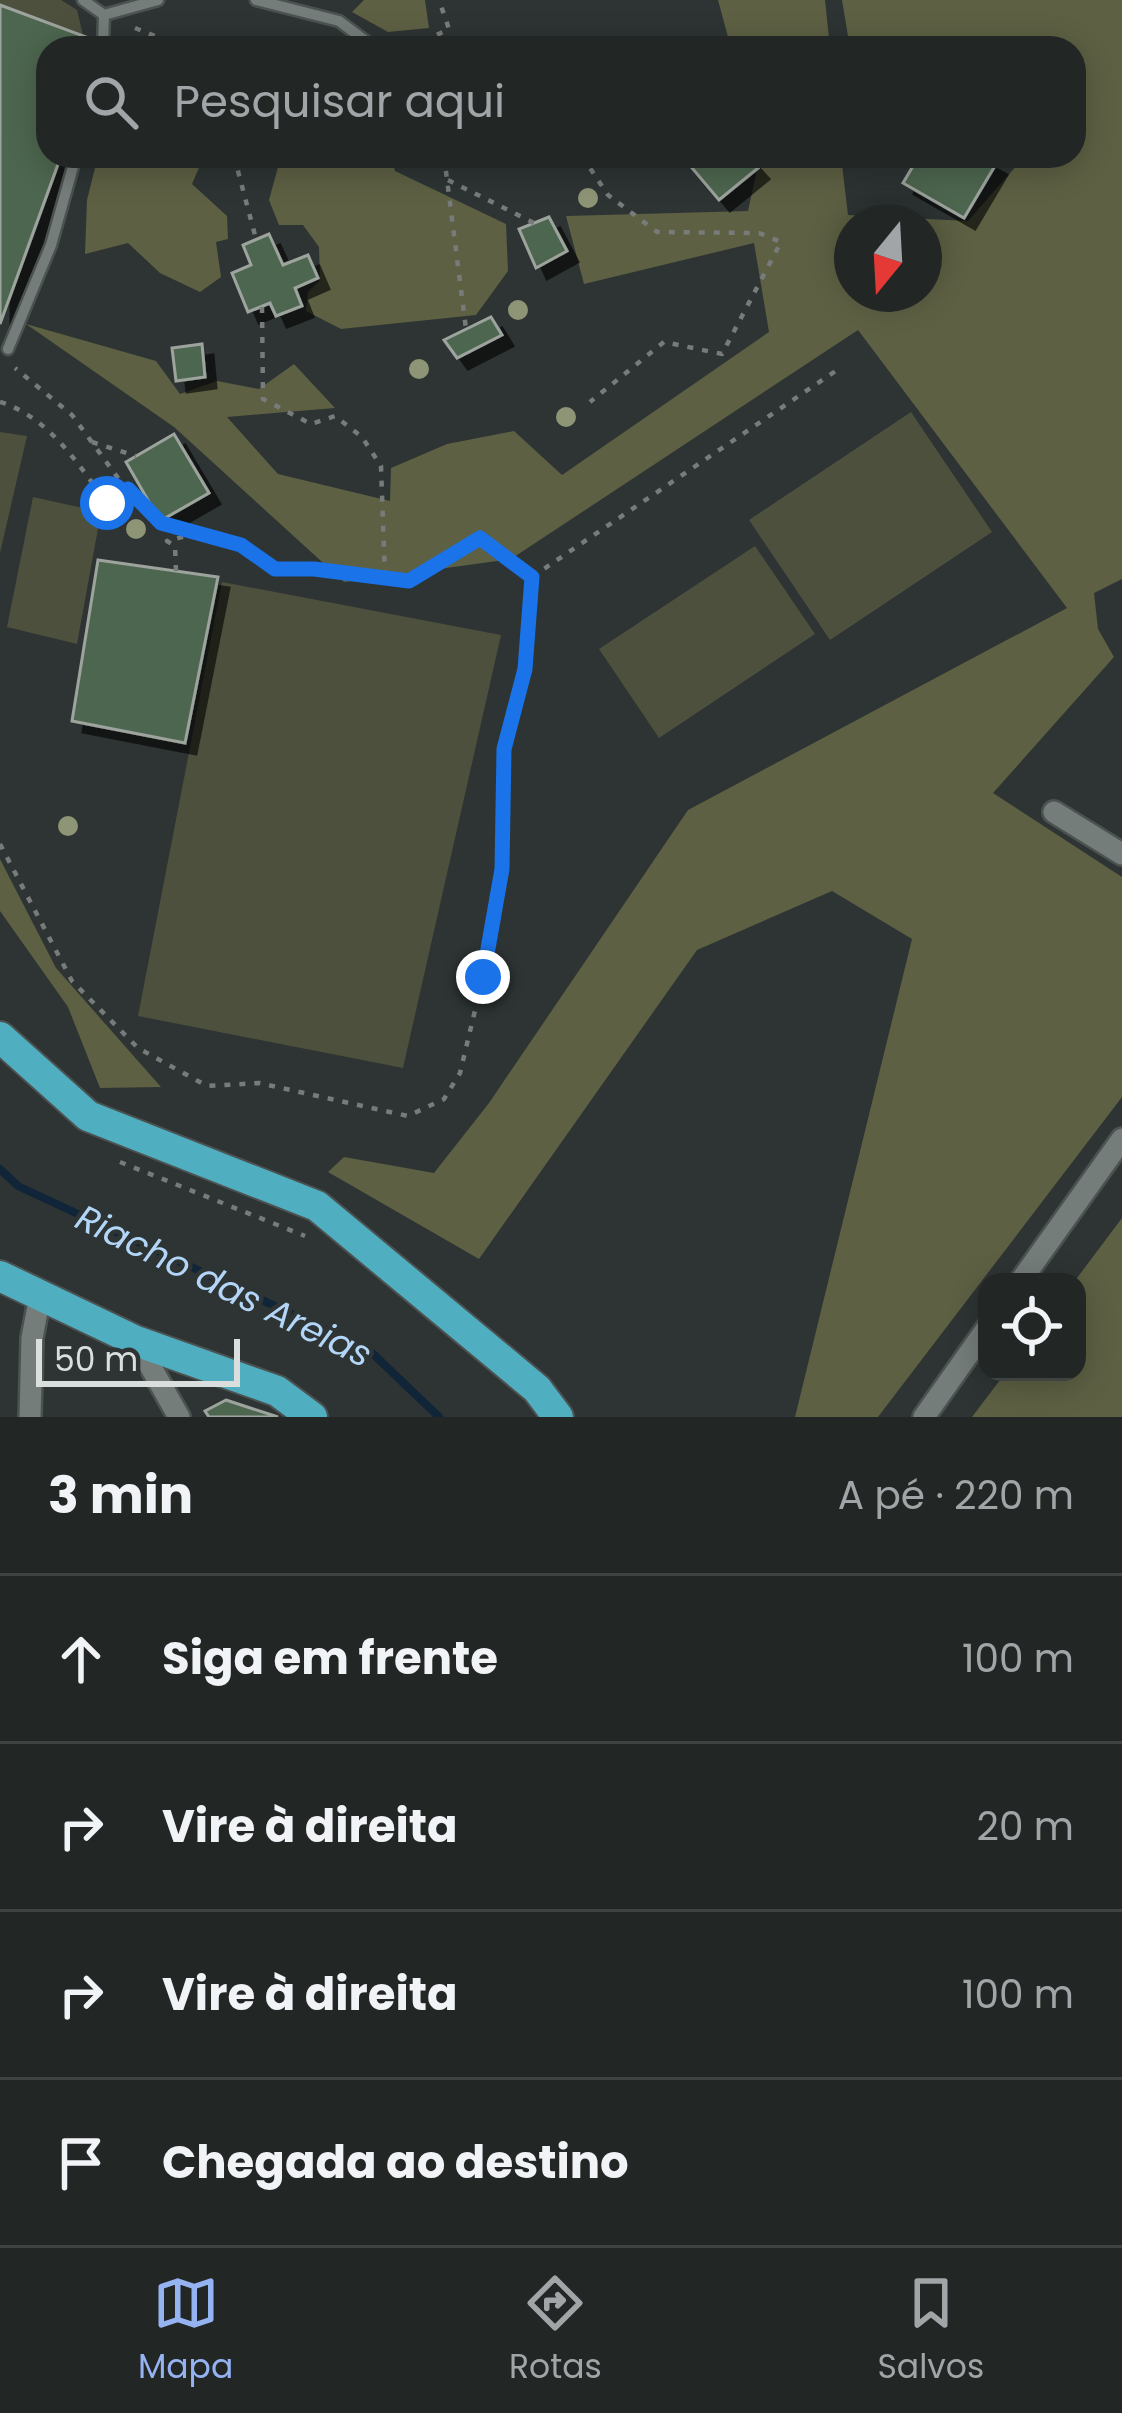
<!DOCTYPE html>
<html lang="pt">
<head>
<meta charset="utf-8">
<style>
	:root { --surface:#222726; --page:#2e3332; --text:#f1f3f6; --muted:#a2a5a7; --line:#3f4443; --accent:#95b2f1 }
	body { margin:0; font-family:Poppins,sans-serif; background:var(--page); color:var(--text) }
	.controls { position:absolute; right:36px; bottom:36px; display:grid; overflow:hidden; border-radius:24px; box-shadow:0 6px 30px #0003 }
	.controls button { width:108px; height:108px; display:grid; place-items:center; padding:0; border:0; border-bottom:3px solid var(--line); background:var(--surface); color:var(--text); font:60px sans-serif }
	.compass { position:absolute; left:834px; top:204px; width:108px; height:108px; border-radius:50%; background:var(--surface); box-shadow:0 6px 30px #0003; rotate:198deg }
	.scale { position:absolute; left:36px; bottom:30px; width:204px; box-sizing:border-box; padding-left:12px; border:6px solid #dadedd; border-top:0; font-size:33px; line-height:42px; white-space:nowrap; color:#dadedd; -webkit-text-stroke:9px #2d3433; paint-order:stroke }
	.stop { position:absolute; width:36px; height:36px; margin:-27px; border:9px solid #1a73e8; border-radius:50%; background:#fff }
	.stop.end { background:#1a73e8; border-color:#fff; box-shadow:0 3px 12px #0008 }
	.list { margin:0; padding:0; list-style:none }
	h2 { display:flex; justify-content:space-between; align-items:center; height:156px; margin:0; padding:0 48px; font-size:51px }
	h2 small { font-size:39px; font-weight:400; color:var(--muted) }
	.list li { display:grid; grid-template-columns:78px 1fr auto; gap:36px; align-items:center; box-sizing:border-box; height:168px; padding:0 48px; border-top:3px solid var(--line) }
	.list b { display:block; font-size:45px; white-space:nowrap }
	.list em { font-size:39px; font-style:normal; color:var(--muted) }
	.icon { flex:none; width:66px; height:66px; fill:none; stroke:currentColor; stroke-width:2; stroke-linecap:round; stroke-linejoin:round }
	.map { position:relative; flex:none; width:1122px; height:1417px; overflow:hidden }
	.search { position:absolute; background:var(--surface); box-shadow:0 6px 30px #0003; left:36px; right:36px; top:36px; height:132px; display:flex; align-items:center; gap:30px; box-sizing:border-box; padding:0 42px; border-radius:36px; color:var(--muted); font-size:45px }
	.sheet { height:828px; background:var(--surface) }
	nav { display:flex; justify-content:space-around; align-items:center; box-sizing:border-box; height:168px; border-top:3px solid var(--line); background:var(--surface); font-size:33px; color:var(--muted) }
	nav a { display:grid; justify-items:center; gap:6px }
	nav .on { color:var(--accent) }
	.map>svg:first-child { display:block }
	.green { fill:#4d503d }
	.forest { fill:#5d6043; fill-rule:evenodd }
	.lines { fill:none; stroke-linecap:round; stroke-linejoin:round }
	.stream { stroke:#102538; stroke-width:8 }
	.building { fill:#4e6650; stroke:#9da39d; stroke-width:3; filter:url(#shadow) }
	.service-casing { stroke:#4c5251; stroke-width:15 }
	.minor-casing { stroke:#4c5251; stroke-width:26 }
	.primary-casing { stroke:#4c5251; stroke-width:34 }
	.path { stroke:#777c7b; stroke-width:4.5; stroke-dasharray:6 9; stroke-linecap:butt }
	.service { stroke:#757d7b; stroke-width:10 }
	.minor { stroke:#757d7b; stroke-width:21 }
	.primary { stroke:#4fafc1; stroke-width:30 }
	.tree { fill:#8e9576 }
	.route { stroke:#1a73e8; stroke-width:15 }
	.labels { text-anchor:middle; dominant-baseline:central; stroke-width:9; stroke-linejoin:round; paint-order:stroke }
	.water-label { font-size:36px; font-style:italic; fill:#b3d6f8; stroke:#2d3433 }
</style>
</head>
<body>
<div class="map">
<svg width="1122" height="1417" viewBox="0 0 1122 1417">
	<defs>
		<filter id="shadow"><feDropShadow dx="11" dy="11" stdDeviation="0" flood-color="#0009"/></filter>
	</defs>
	<rect width="100%" height="100%" fill="#2d3433"/>
	<!-- green -->
	<path class="green" d="M 0,0 L 61,0 L 77,10 L 83,35 L 0,5 Z
		M 911,412 L 992,532 L 830,640 L 749,520 Z
		M 0,432 L 27,436 L 0,553 Z
		M 33,497 L 101,512 L 77,644 L 7,627 Z
		M 755,546 L 815,634 L 659,738 L 599,649 Z
		M 222,582 L 501,635 L 403,1068 L 138,1016 Z"/>
	<!-- forest -->
	<path class="forest" d="M 364,0 L 425,0 L 429,28 L 388,32 L 352,12 Z
		M 718,0 L 825,0 L 830,48 L 731,48 Z
		M 842,0 L 1122,0 L 1122,579 L 1094,593 L 1098,629 L 1114,657 L 993,793 L 1122,877 L 1122,1097 L 878,1417 L 795,1417 L 912,939 L 832,891 L 697,950 L 479,1259 L 328,1172 L 344,1157 L 434,1173 L 489,1103 L 688,810 L 1067,608 L 858,330 L 511,559 L 344,582 L 174,427 L 26,324 L 156,361 L 180,394 L 217,381 L 259,389 L 294,364 L 335,408 L 227,417 L 278,474 L 390,501 L 391,468 L 447,444 L 514,431 L 562,475 L 769,332 L 754,243 L 584,284 L 566,216 L 748,211 L 760,156 L 841,156 L 848,215 L 968,221 L 1025,156 L 1074,156 L 1074,48 L 850,48 ZM 852,222 L 924,222 L 924,294 L 852,294 Z
		M 98,156 L 204,156 L 192,184 L 227,216 L 228,239 L 216,242 L 221,277 L 200,292 L 160,273 L 128,243 L 85,254 L 87,200 Z
		M 281,156 L 391,156 L 395,171 L 506,224 L 508,271 L 476,315 L 341,329 L 306,311 L 308,292 L 320,280 L 319,247 L 303,225 L 279,225 L 269,200 Z
		M 0,859 L 56,968 L 161,1087 L 100,1088 L 68,1007 L 0,911 Z
		M 1122,1218 L 1122,1417 L 972,1417 L 1006,1372 L 1077,1372 L 1074,1282 Z"/>
	<g class="lines">
		<!-- stream -->
		<path class="stream" d="M 0,1169 L 18,1186 L 369,1350 L 439,1417"/>
	</g>
	<!-- building -->
	<path class="building" d="M 0,5 L 89,38 L 85,48 L 48,48 L 48,156 L 61,156 L 0,324 Z
		M 682,156 L 747,156 L 758,168 L 719,200 Z
		M 919,156 L 982,156 L 996,164 L 964,218 L 903,183 Z
		M 549,217 L 567,251 L 536,268 L 519,229 Z
		M 269,234 L 283,265 L 308,255 L 318,278 L 295,288 L 302,306 L 276,316 L 270,303 L 248,312 L 232,273 L 251,265 L 243,245 Z
		M 491,317 L 502,335 L 457,358 L 444,340 Z
		M 202,344 L 205,377 L 176,381 L 172,348 Z
		M 174,434 L 209,493 L 160,521 L 126,462 Z
		M 98,560 L 218,577 L 185,743 L 72,721 Z
		M 226,1400 L 278,1417 L 209,1417 L 205,1411 Z"/>
	<g class="lines">
		<defs>
			<path id="service" d="M 83,0 L 104,15 L 103,48
				M 256,0 L 339,21 L 375,48
				M 104,15 L 158,0
				M 8,349 L 51,245 L 76,156"/>
			<path id="minor" d="M 1054,812 L 1122,854
				M 1020,1282 L 1122,1139
				M 136,1341 L 179,1417
				M 30,1417 L 32,1338 L 40,1296
				M 924,1417 L 987,1328"/>
			<path id="primary" d="M 0,1037 L 88,1116 L 317,1206 L 537,1389 L 558,1417
				M 0,1276 L 136,1341 L 277,1391 L 312,1417"/>
		</defs>
		<!-- service casing -->
		<use href="#service" class="service-casing"/>
		<!-- minor casing -->
		<use href="#minor" class="minor-casing"/>
		<!-- primary casing -->
		<use href="#primary" class="primary-casing"/>
		<!-- path -->
		<path class="path" d="M 135,28 L 185,48
			M 410,48 L 449,29 L 439,0
			M 234,156 L 256,239
			M 444,156 L 466,329
			M 582,156 L 608,195 L 657,232 L 759,233 L 781,242 L 722,354 L 664,342 L 590,402
			M 448,180 L 534,223
			M 262,307 L 263,399 L 311,424 L 335,416 L 362,437 L 381,466 L 385,578
			M 0,402 C 49,417 78,464 107,503 L 128,489
			M 92,442 L 136,456
			M 176,571 L 175,546 L 167,541 L 198,533
			M 532,577 L 840,368
			M 0,844 L 72,981 L 138,1048 L 207,1086 L 259,1083 L 408,1116 L 444,1099 L 460,1073 L 483,977 L 502,869 L 504,749 L 525,669 L 532,577 L 480,538 L 409,581 L 314,569 L 275,569 L 241,545 L 161,523 L 118,478 L 72,415 L 15,368
			M 120,1162 L 305,1236"/>
		<!-- service -->
		<use href="#service" class="service"/>
		<!-- minor -->
		<use href="#minor" class="minor"/>
		<!-- primary -->
		<use href="#primary" class="primary"/>
	</g>
	<!-- trees -->
	<g class="tree">
		<circle cx="588" cy="198" r="10"/>
		<circle cx="518" cy="310" r="10"/>
		<circle cx="419" cy="369" r="10"/>
		<circle cx="566" cy="417" r="10"/>
		<circle cx="136" cy="529" r="10"/>
		<circle cx="68" cy="826" r="10"/>
	</g>
	<g class="lines">
		<!-- route -->
		<path class="route" d="M 107,503 L 128,489 L 161,523 L 241,545 L 275,569 L 314,569 L 409,581 L 480,538 L 532,577 L 525,669 L 504,749 L 502,869 L 483,977"/>
	</g>
	<g class="labels">
		<!-- water labels -->
		<g class="water-label">
			<text transform="translate(224 1286) rotate(26)">Riacho das Areias</text>
		</g>
	</g>
</svg>
<div class="controls">
<button><svg class="icon" aria-label="locate" viewBox="0 0 24 24"><circle cx="12" cy="12" r="6"/><path d="M12 2v4M12 18v4M2 12h4M18 12h4"/></svg></button>
</div>
<svg class="compass" viewBox="-18 -18 36 36"><path d="M0-13l5 13h-10z" fill="#e53935"/><path d="M0 13l5-13h-10z" fill="#a2a5a7"/></svg>
<div class="scale">50 m</div>
<div class="stop" style="left:107px;top:503px"></div>
<div class="stop end" style="left:483px;top:977px"></div>
<div class="search"><svg class="icon" aria-label="search" viewBox="0 0 24 24"><circle cx="10" cy="10" r="6"/><path d="M15 15l6 6"/></svg>Pesquisar aqui</div>
</div>
<section class="sheet">
<h2>3 min<small>A pé · 220 m</small></h2>
<ul class="list">
<li><svg class="icon" aria-label="ahead" viewBox="0 0 24 24"><path d="M12 20V5M6 11l6-6 6 6"/></svg><div><b>Siga em frente</b></div><em>100 m</em></li>
<li><svg class="icon" aria-label="right" viewBox="0 0 24 24"><path d="M7 20v-9h11M14 6l5 5-5 5"/></svg><div><b>Vire à direita</b></div><em>20 m</em></li>
<li><svg class="icon" aria-label="right" viewBox="0 0 24 24"><path d="M7 20v-9h11M14 6l5 5-5 5"/></svg><div><b>Vire à direita</b></div><em>100 m</em></li>
<li><svg class="icon" aria-label="arrive" viewBox="0 0 24 24"><path d="M6 21V4h12l-3 4 3 4H6"/></svg><div><b>Chegada ao destino</b></div></li>
</ul>
</section>
<nav>
<a class="on"><svg class="icon" aria-label="map" viewBox="0 0 24 24"><path d="M3 6l6-2 6 2 6-2v14l-6 2-6-2-6 2zM9 4v14M15 6v14"/></svg>Mapa</a>
<a><svg class="icon" aria-label="directions" viewBox="0 0 24 24"><path d="M12 3l9 9-9 9-9-9zM9 14v-3h6M13 9l2 2-2 2"/></svg>Rotas</a>
<a><svg class="icon" aria-label="saved" viewBox="0 0 24 24"><path d="M7 4h10v16l-5-4-5 4z"/></svg>Salvos</a>
</nav>
</body>
</html>
